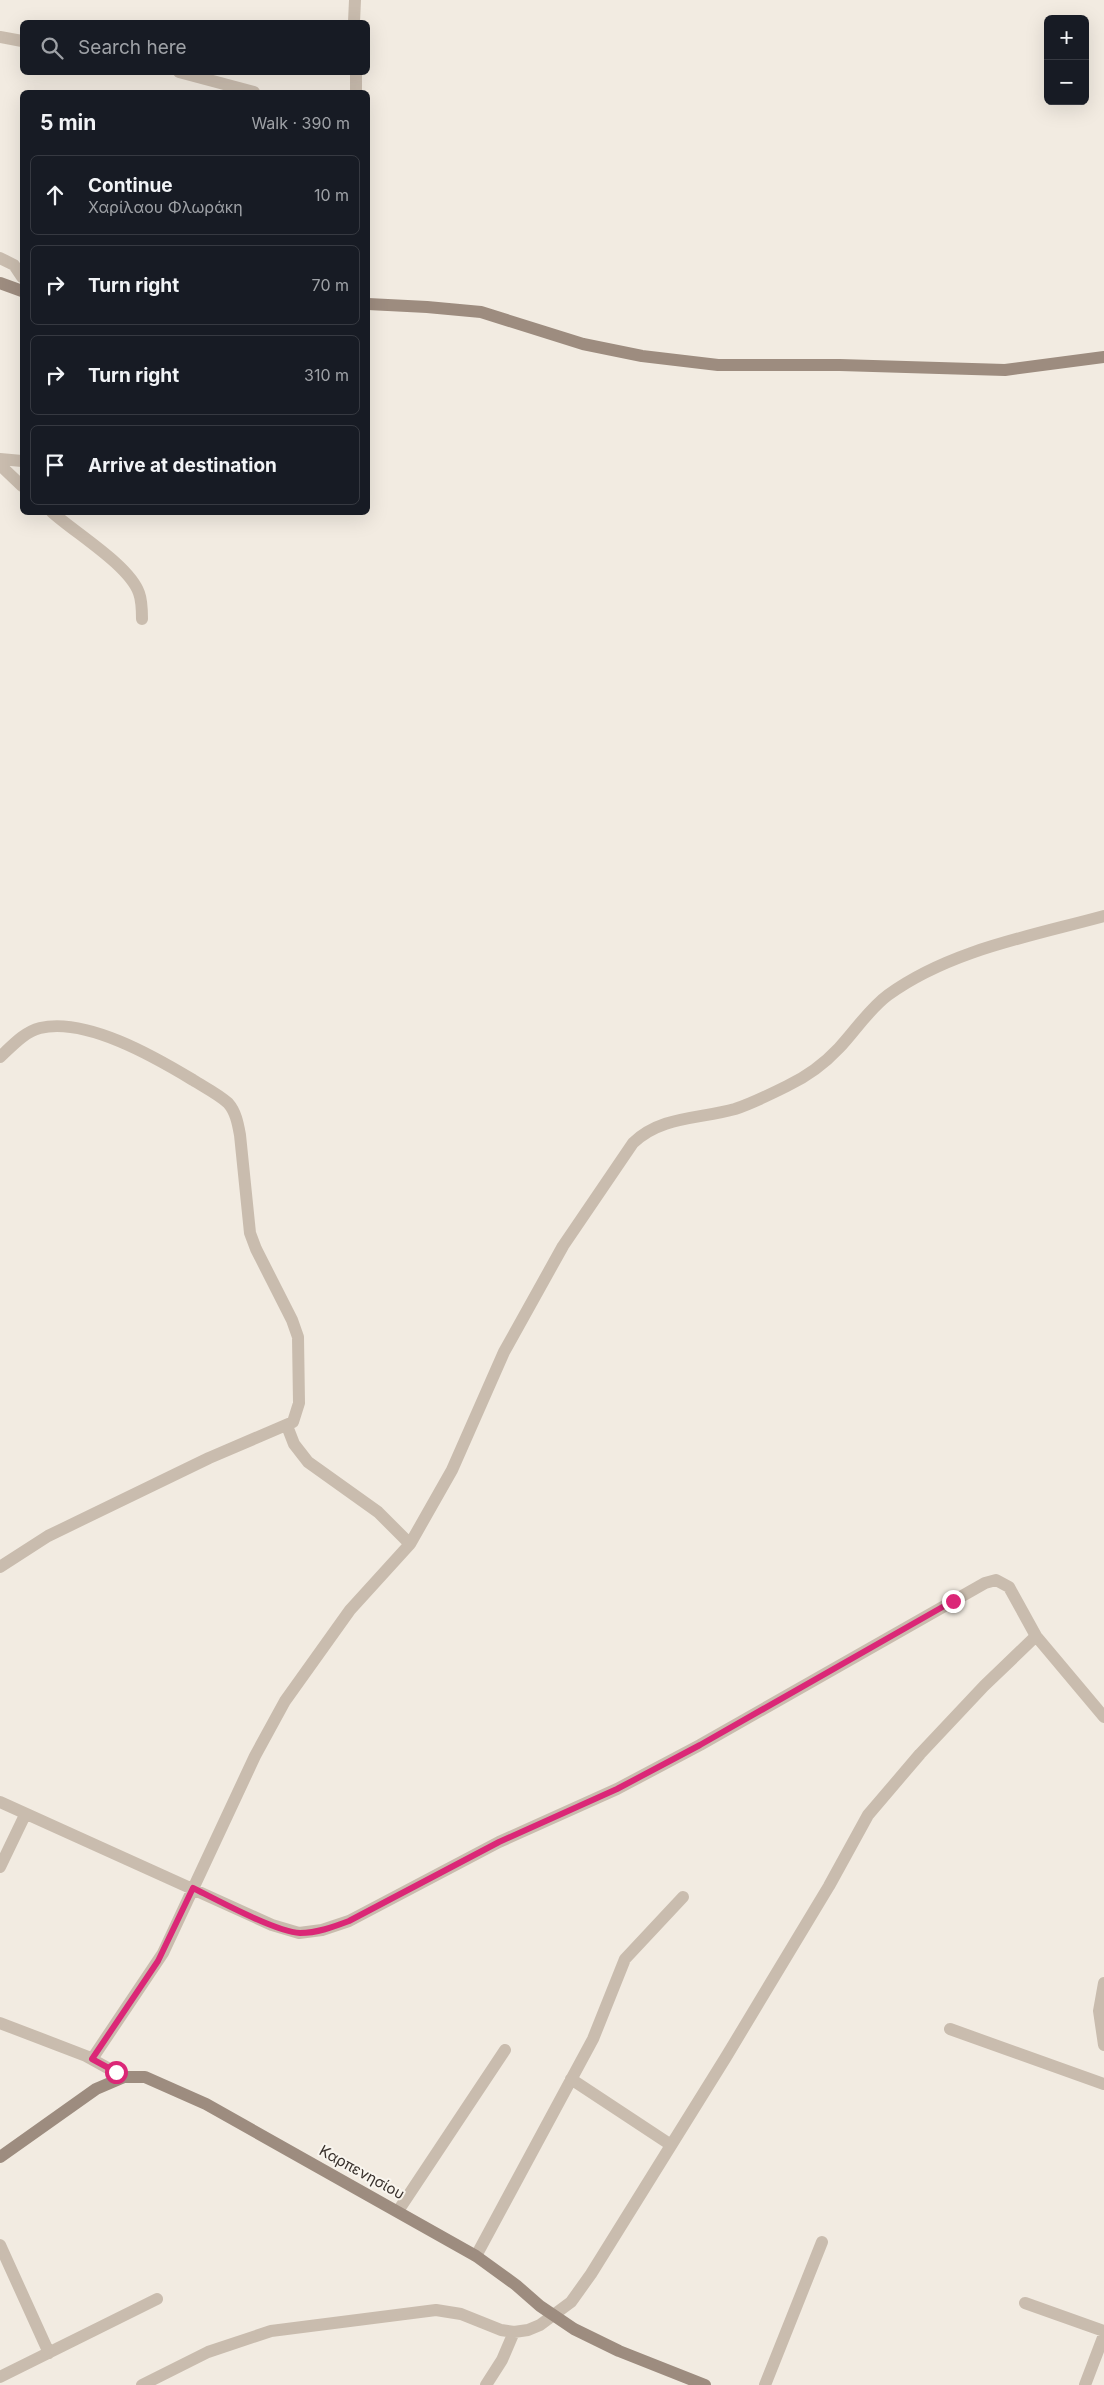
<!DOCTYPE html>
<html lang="en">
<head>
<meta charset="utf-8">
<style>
	:root { --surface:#171b24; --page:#242831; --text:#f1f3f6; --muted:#9ea1a6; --line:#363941 }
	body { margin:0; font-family:Inter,sans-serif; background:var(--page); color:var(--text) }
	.controls { position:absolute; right:15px; top:15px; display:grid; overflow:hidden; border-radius:8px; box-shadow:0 5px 20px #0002 }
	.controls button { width:45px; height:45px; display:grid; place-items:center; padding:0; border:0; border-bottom:1px solid var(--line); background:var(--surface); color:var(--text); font:25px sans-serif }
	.stop { position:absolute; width:15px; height:15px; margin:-11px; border:4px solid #db2777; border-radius:50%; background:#fff }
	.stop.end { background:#db2777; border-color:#fff; box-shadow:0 1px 5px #0008 }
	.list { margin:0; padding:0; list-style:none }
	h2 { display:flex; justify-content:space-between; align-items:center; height:65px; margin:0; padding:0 20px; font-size:21px }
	h2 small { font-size:16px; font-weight:400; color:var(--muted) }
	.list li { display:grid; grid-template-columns:32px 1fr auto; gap:15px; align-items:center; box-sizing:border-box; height:80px; margin:0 10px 10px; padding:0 10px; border:1px solid var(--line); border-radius:8px }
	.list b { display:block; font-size:19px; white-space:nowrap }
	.list p { margin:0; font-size:16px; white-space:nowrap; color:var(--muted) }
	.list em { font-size:16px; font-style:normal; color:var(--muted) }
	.icon { flex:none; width:28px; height:28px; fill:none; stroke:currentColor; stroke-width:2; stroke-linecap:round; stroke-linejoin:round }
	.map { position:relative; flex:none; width:1104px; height:2385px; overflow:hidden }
	.search { position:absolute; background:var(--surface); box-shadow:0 5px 20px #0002; left:20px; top:20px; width:350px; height:55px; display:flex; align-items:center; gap:12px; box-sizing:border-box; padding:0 18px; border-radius:8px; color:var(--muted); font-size:19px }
	.panel { position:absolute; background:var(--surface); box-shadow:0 5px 20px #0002; left:20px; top:90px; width:350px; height:425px; border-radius:8px }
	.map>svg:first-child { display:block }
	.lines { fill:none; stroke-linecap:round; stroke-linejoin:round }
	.street { stroke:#c9bcae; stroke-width:12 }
	.secondary { stroke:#9d8c7f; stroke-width:12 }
	.route { stroke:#db2777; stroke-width:6 }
	.labels { text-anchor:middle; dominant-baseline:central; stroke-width:4; stroke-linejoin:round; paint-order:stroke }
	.street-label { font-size:15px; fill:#38302b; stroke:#f9f5ee }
</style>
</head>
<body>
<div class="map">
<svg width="1104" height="2385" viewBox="0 0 1104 2385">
	<rect width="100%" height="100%" fill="#f2ebe1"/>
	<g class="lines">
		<!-- street -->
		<path class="street" d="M 354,22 L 355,0
			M 0,37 L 22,41
			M 179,72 L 254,92
			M 356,72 L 356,92
			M 0,258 L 14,265 L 22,277
			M 0,459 L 22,461
			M 0,465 L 22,486
			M 52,512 C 75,533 129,565 139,593 C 142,601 142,611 142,619
			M 0,1057 C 12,1046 24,1032 40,1028 C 86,1017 155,1057 193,1080 C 204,1087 218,1094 228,1103 C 236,1112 238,1124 240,1135 L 250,1233 L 256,1249 L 292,1320 L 298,1337 L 299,1403 L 293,1422 L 209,1458 L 48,1536 L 0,1567
			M 410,1544 L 452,1470 L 504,1352 L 563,1246 L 633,1143 C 661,1116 699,1119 735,1109 C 753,1103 771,1094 787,1086 C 806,1077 825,1063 839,1048 C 855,1031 869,1009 888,995 C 950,950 1031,936 1104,916
			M 0,1802 L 272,1925 L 299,1933 L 322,1930 L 349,1921 L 499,1842 L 617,1789 L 700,1745 L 985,1583 L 996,1580 L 1009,1587 L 1036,1636 L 1104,1717
			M 0,1867 L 25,1815
			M 1104,1983 L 1099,2011 L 1104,2045
			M 0,2023 L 86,2056 L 124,2077
			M 950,2029 L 1104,2084
			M 92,2059 L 163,1953 L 255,1756 L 285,1701 L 350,1610 L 410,1544 L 378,1512 L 308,1462 L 294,1444 L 287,1426
			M 571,2079 L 671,2145
			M 398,2211 L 505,2050
			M 0,2245 L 49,2353
			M 476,2256 L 593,2039 L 625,1959 L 683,1897
			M 1025,2303 L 1104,2331
			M 0,2377 L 157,2299
			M 142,2385 L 208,2352 L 271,2331 L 436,2310 L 461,2314 L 501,2330 L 514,2332 L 528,2330 L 540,2325 L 571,2302 L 591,2274 L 726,2057 L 829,1886 L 868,1815 L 920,1754 L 984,1686 L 1036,1636
			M 486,2385 L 502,2360 L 514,2332
			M 765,2385 L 822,2242
			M 1085,2385 L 1104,2335"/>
		<!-- secondary -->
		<path class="secondary" d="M 0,283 L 22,291
			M 368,304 L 427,307 L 481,312 L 583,344 L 642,356 L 718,365 L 840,365 L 1005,370 L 1104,357
			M 0,2157 L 96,2089 L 124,2077 L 145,2077 L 206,2104 L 476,2256 L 516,2285 L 540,2306 L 574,2329 L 619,2351 L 705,2385"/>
	</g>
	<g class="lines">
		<!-- route -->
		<path class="route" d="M 116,2072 L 92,2059 L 158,1961 L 193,1888 C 217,1900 276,1932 300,1933 C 317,1933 333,1927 349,1921 L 499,1842 L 617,1789 L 700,1745 L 953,1601"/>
	</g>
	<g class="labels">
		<!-- street labels -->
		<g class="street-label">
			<text transform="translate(362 2172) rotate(29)">Καρπενησίου</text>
		</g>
	</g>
</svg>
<div class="controls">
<button>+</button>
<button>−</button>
</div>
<div class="stop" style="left:116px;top:2072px"></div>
<div class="stop end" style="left:953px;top:1601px"></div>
<div class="search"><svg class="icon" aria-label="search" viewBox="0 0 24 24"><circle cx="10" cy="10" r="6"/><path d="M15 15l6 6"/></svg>Search here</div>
<section class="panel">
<h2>5 min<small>Walk · 390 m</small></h2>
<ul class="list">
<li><svg class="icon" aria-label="ahead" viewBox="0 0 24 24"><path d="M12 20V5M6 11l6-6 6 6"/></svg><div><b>Continue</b><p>Χαρίλαου Φλωράκη</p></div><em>10 m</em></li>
<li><svg class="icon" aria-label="right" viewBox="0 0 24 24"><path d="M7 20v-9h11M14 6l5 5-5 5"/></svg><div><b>Turn right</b></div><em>70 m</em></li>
<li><svg class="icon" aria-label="right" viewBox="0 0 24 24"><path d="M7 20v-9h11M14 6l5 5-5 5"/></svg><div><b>Turn right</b></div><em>310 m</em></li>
<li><svg class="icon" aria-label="arrive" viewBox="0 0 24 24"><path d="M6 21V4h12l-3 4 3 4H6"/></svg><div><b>Arrive at destination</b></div></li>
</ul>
</section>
</div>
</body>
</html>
